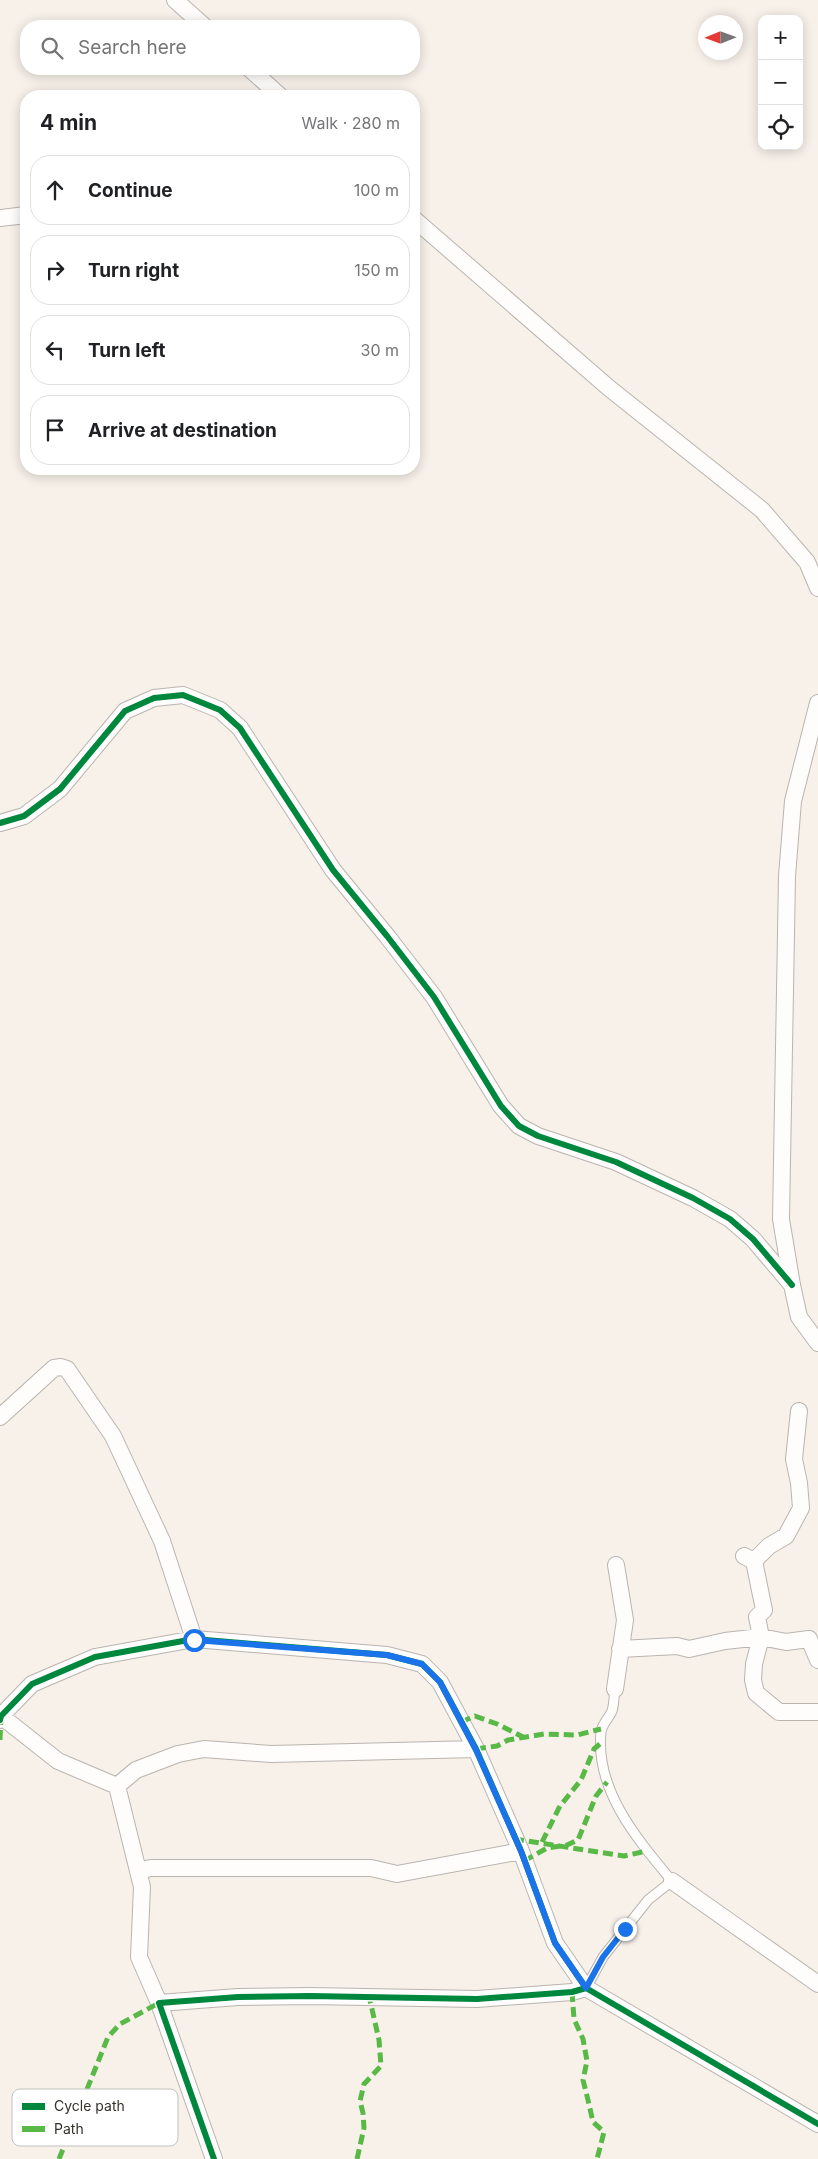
<!DOCTYPE html>
<html lang="en">
<head>
<meta charset="utf-8">
<style>
	:root { --surface:#fff; --page:#f6f6f6; --text:#202124; --muted:#757577; --line:#e0e0e0 }
	body { margin:0; font-family:Inter,sans-serif; background:var(--page); color:var(--text) }
	.controls { position:absolute; right:15px; top:15px; display:grid; overflow:hidden; border-radius:10px; box-shadow:0 2px 12px #0003 }
	.controls button { width:45px; height:45px; display:grid; place-items:center; padding:0; border:0; border-bottom:1px solid var(--line); background:var(--surface); color:var(--text); font:25px sans-serif }
	.compass { position:absolute; left:698px; top:15px; width:45px; height:45px; border-radius:50%; background:var(--surface); box-shadow:0 2px 12px #0003; rotate:269deg }
	.stop { position:absolute; width:15px; height:15px; margin:-11px; border:4px solid #1a73e8; border-radius:50%; background:#fff }
	.stop.end { background:#1a73e8; border-color:#fff; box-shadow:0 1px 5px #0008 }
	.list { margin:0; padding:0; list-style:none }
	h2 { display:flex; justify-content:space-between; align-items:center; height:65px; margin:0; padding:0 20px; font-size:21px }
	h2 small { font-size:16px; font-weight:400; color:var(--muted) }
	.list li { display:grid; grid-template-columns:32px 1fr auto; gap:15px; align-items:center; box-sizing:border-box; height:70px; margin:0 10px 10px; padding:0 10px; border:1px solid var(--line); border-radius:20px }
	.list b { display:block; font-size:19px; white-space:nowrap }
	.list em { font-size:16px; font-style:normal; color:var(--muted) }
	.icon { flex:none; width:28px; height:28px; fill:none; stroke:currentColor; stroke-width:2; stroke-linecap:round; stroke-linejoin:round }
	.map { position:relative; flex:none; width:818px; height:2159px; overflow:hidden }
	.search { position:absolute; background:var(--surface); box-shadow:0 2px 12px #0003; left:20px; top:20px; width:400px; height:55px; display:flex; align-items:center; gap:12px; box-sizing:border-box; padding:0 18px; border-radius:20px; color:var(--muted); font-size:19px }
	.panel { position:absolute; background:var(--surface); box-shadow:0 2px 12px #0003; left:20px; top:90px; width:400px; height:385px; border-radius:20px }
	.map>svg:first-child { display:block }
	.lines { fill:none; stroke-linecap:round; stroke-linejoin:round }
	.lane-casing { stroke:#bab4af; stroke-width:11 }
	.street-casing { stroke:#bab4af; stroke-width:18 }
	.lane { stroke:#fefdfc; stroke-width:9 }
	.street { stroke:#fefdfc; stroke-width:16 }
	.quiet { stroke:#58b947; stroke-width:5; stroke-dasharray:10 5; stroke-linecap:butt }
	.cycleway-casing { stroke:#fff; stroke-width:9 }
	.cycleway { stroke:#00873e; stroke-width:6 }
	.route { stroke:#1a73e8; stroke-width:6 }
	.key { fill:#fff; stroke:#c2c1bf; stroke-width:1 }
	.key-label { font-size:14px; fill:#34302a }
</style>
</head>
<body>
<div class="map">
<svg width="818" height="2159" viewBox="0 0 818 2159">
	<rect width="100%" height="100%" fill="#f8f1ea"/>
	<g class="lines">
		<defs>
			<path id="lane" d="M 586,1988 L 603,1957 L 648,1900 L 672,1881 C 637,1839 595,1790 601,1732 C 602,1724 609,1718 612,1711 C 614,1705 614,1696 615,1689"/>
			<path id="street" d="M 175,0 L 204,26
				M 250,69 L 280,96
				M 0,218 L 26,215
				M 414,219 L 609,388 L 762,510 L 807,562 L 818,588
				M 818,703 L 793,801 L 787,876 L 781,1219 L 792,1285 L 799,1317 L 818,1343
				M 0,823 L 24,816 L 60,789 L 125,711 L 154,698 L 183,695 L 220,710 L 240,728 L 333,870 L 387,936 L 434,997 L 501,1106 L 519,1126 L 538,1136 L 616,1162 L 693,1198 L 730,1219 L 753,1239 L 792,1285
				M 0,1417 L 54,1368 L 61,1367 L 67,1369 L 113,1436 L 162,1541 L 194,1639
				M 744,1556 L 754,1561 L 764,1610 L 757,1617 L 761,1637 L 754,1664 L 753,1680 L 756,1693 L 779,1712 L 818,1712
				M 754,1561 L 769,1546 L 786,1536 L 801,1508 L 799,1483 L 794,1459 L 799,1411
				M 620,1649 L 677,1646 L 689,1649 L 725,1641 L 761,1637 L 786,1642 L 809,1639 L 818,1660
				M 615,1689 L 625,1620 L 616,1565
				M 1,1716 L 58,1761 L 117,1786 L 142,1887 L 139,1957 L 159,2003
				M 0,1720 L 1,1716 L 32,1684 L 95,1657 L 194,1639 L 387,1655 L 422,1664 L 440,1682 L 476,1749 L 521,1851 L 555,1943 L 586,1988
				M 117,1786 L 136,1770 L 178,1754 L 204,1749 L 271,1754 L 476,1749
				M 138,1871 L 151,1868 L 371,1868 L 397,1874 L 521,1851
				M 672,1881 L 818,1984
				M 214,2159 L 159,2003 L 238,1997 L 310,1996 L 477,1999 L 572,1992 L 586,1988 L 818,2124"/>
		</defs>
		<!-- lane casing -->
		<use href="#lane" class="lane-casing"/>
		<!-- street casing -->
		<use href="#street" class="street-casing"/>
		<!-- lane -->
		<use href="#lane" class="lane"/>
		<!-- street -->
		<use href="#street" class="street"/>
		<!-- quiet -->
		<path class="quiet" d="M 461,1722 L 475,1716 L 497,1724 L 525,1738
			M 0,1740 L 1,1716
			M 476,1749 L 497,1746 L 508,1740 L 544,1734 L 577,1735 L 601,1729
			M 514,1839 L 624,1856 L 647,1851
			M 542,1842 L 560,1806 L 581,1780 L 594,1749 L 601,1743
			M 524,1861 L 547,1848 L 567,1845 L 578,1840 L 596,1796 L 607,1782
			M 572,1992 L 574,2019 L 583,2039 L 587,2061 L 583,2080 L 588,2100 L 593,2122 L 604,2132 L 597,2159
			M 59,2159 L 108,2037 L 120,2024 L 159,2003
			M 357,2159 L 364,2128 L 363,2113 L 360,2101 L 364,2084 L 381,2066 L 379,2040 L 369,1996"/>
		<defs>
			<path id="cycleway" d="M 0,823 L 24,816 L 60,789 L 125,711 L 154,698 L 183,695 L 220,710 L 240,728 L 333,870 L 387,936 L 434,997 L 501,1106 L 519,1126 L 538,1136 L 616,1162 L 693,1198 L 730,1219 L 753,1239 L 792,1285
				M 0,1720 L 1,1716 L 32,1684 L 95,1657 L 194,1639 L 387,1655 L 422,1664 L 440,1682 L 476,1749 L 521,1851 L 555,1943 L 586,1988
				M 214,2159 L 159,2003 L 238,1997 L 310,1996 L 477,1999 L 572,1992 L 586,1988 L 818,2124"/>
		</defs>
		<!-- cycleway casing -->
		<use href="#cycleway" class="cycleway-casing"/>
		<!-- cycleway -->
		<use href="#cycleway" class="cycleway"/>
	</g>
	<g class="lines">
		<!-- route -->
		<path class="route" d="M 194,1640 L 387,1655 L 422,1664 L 440,1682 L 476,1750 L 521,1851 L 555,1943 L 586,1988 L 603,1957 L 625,1929"/>
	</g>
	<!-- legend -->
	<rect x="12" y="2089" width="166" height="57" rx="8" class="key"/>
	<rect x="22" y="2103" width="23" height="7" fill="#00873e"/>
	<rect x="22" y="2126" width="23" height="6" fill="#58b947"/>
	<g class="key-label">
		<text x="54" y="2111">Cycle path</text>
		<text x="54" y="2134">Path</text>
	</g>
</svg>
<div class="controls">
<button>+</button>
<button>−</button>
<button><svg class="icon" aria-label="locate" viewBox="0 0 24 24"><circle cx="12" cy="12" r="6"/><path d="M12 2v4M12 18v4M2 12h4M18 12h4"/></svg></button>
</div>
<svg class="compass" viewBox="-18 -18 36 36"><path d="M0-13l5 13h-10z" fill="#e53935"/><path d="M0 13l5-13h-10z" fill="#757577"/></svg>
<div class="stop" style="left:194px;top:1640px"></div>
<div class="stop end" style="left:625px;top:1929px"></div>
<div class="search"><svg class="icon" aria-label="search" viewBox="0 0 24 24"><circle cx="10" cy="10" r="6"/><path d="M15 15l6 6"/></svg>Search here</div>
<section class="panel">
<h2>4 min<small>Walk · 280 m</small></h2>
<ul class="list">
<li><svg class="icon" aria-label="ahead" viewBox="0 0 24 24"><path d="M12 20V5M6 11l6-6 6 6"/></svg><div><b>Continue</b></div><em>100 m</em></li>
<li><svg class="icon" aria-label="right" viewBox="0 0 24 24"><path d="M7 20v-9h11M14 6l5 5-5 5"/></svg><div><b>Turn right</b></div><em>150 m</em></li>
<li><svg class="icon" aria-label="left" viewBox="0 0 24 24"><path d="M17 20v-9H6M10 6l-5 5 5 5"/></svg><div><b>Turn left</b></div><em>30 m</em></li>
<li><svg class="icon" aria-label="arrive" viewBox="0 0 24 24"><path d="M6 21V4h12l-3 4 3 4H6"/></svg><div><b>Arrive at destination</b></div></li>
</ul>
</section>
</div>
</body>
</html>
